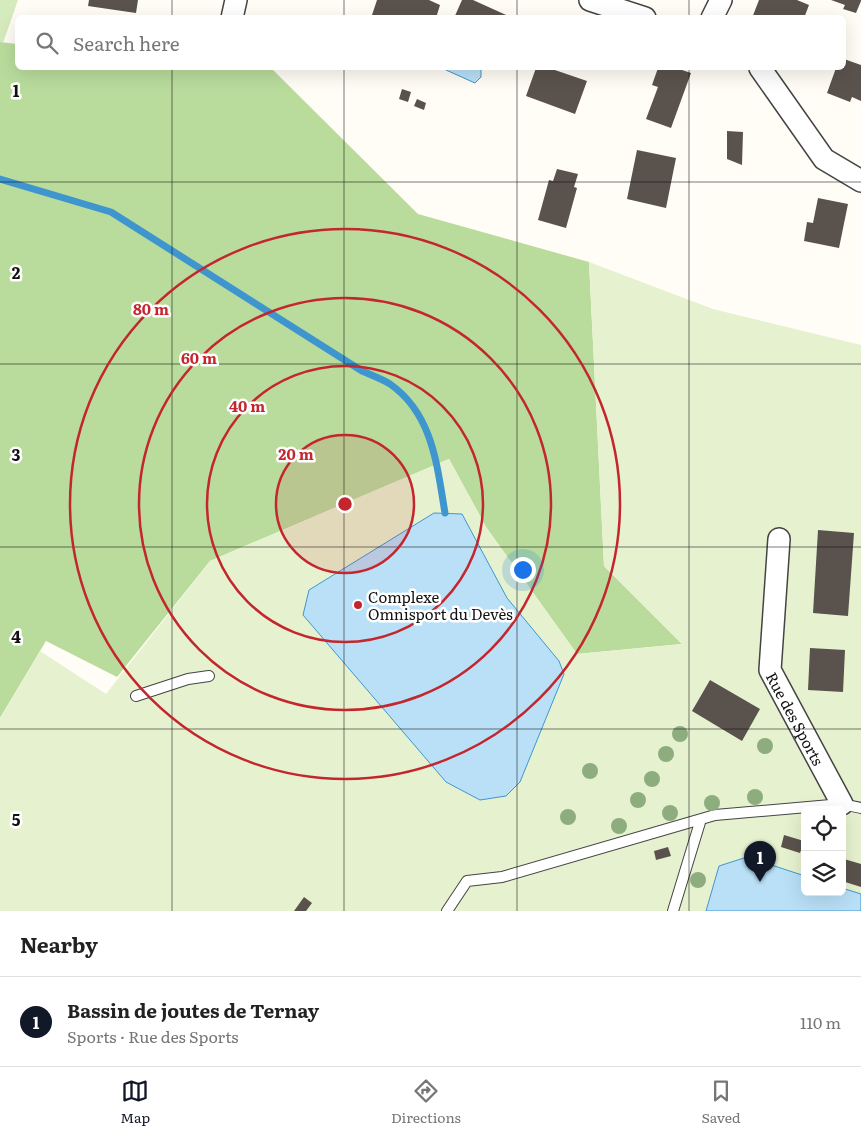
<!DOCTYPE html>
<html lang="en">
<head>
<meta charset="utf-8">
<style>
	:root { --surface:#fff; --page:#f2f2f2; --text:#222; --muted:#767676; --line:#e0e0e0; --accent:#111827 }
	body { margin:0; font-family:Literata,serif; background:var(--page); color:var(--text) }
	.controls { position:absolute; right:15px; bottom:15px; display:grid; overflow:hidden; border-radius:8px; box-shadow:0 5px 20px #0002 }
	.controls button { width:45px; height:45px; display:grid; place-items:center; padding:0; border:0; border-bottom:1px solid var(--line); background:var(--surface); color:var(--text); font:25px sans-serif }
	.you { position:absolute; left:522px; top:569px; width:18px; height:18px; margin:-12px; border:4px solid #fff; border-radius:50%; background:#1a73e8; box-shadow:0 0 0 8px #1a73e833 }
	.badge { display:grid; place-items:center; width:32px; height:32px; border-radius:50%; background:var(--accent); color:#fff; font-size:16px; font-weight:700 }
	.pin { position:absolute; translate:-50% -41px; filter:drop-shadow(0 1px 2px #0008) }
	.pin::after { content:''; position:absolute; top:26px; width:18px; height:15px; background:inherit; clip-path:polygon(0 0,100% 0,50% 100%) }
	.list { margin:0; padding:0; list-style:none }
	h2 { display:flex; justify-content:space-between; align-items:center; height:65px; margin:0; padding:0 20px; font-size:21px }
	h2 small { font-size:16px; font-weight:400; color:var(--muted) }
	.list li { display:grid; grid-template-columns:32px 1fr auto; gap:15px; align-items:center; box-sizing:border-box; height:90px; padding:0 20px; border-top:1px solid var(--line) }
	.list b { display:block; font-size:19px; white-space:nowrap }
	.list p { margin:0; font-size:16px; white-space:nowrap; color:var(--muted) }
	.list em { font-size:16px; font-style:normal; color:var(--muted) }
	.icon { flex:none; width:28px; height:28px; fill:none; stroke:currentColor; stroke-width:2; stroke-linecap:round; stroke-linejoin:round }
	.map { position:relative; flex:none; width:861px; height:911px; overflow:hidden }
	.search { position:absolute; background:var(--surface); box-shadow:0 5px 20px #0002; left:15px; right:15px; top:15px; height:55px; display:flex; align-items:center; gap:12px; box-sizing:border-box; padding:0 18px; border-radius:8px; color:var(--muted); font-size:19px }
	.sheet { height:155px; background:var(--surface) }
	nav { display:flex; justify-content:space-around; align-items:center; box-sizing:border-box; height:70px; border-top:1px solid var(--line); background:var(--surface); font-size:14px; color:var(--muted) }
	nav a { display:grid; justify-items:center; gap:2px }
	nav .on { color:var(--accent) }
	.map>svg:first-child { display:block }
	.green { fill:#d5ebbd }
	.forest { fill:#b9dc9c }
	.pitch { fill:#e6f2cf; fill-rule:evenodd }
	.water { fill:#b9e0f7; stroke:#3f96cf }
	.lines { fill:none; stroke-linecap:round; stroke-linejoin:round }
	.stream { stroke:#3f96cf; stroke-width:7 }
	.building { fill:#5a524d }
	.service-casing { stroke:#444; stroke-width:12 }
	.minor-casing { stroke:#444; stroke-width:24 }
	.service { stroke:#fff; stroke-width:10 }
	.minor { stroke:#fff; stroke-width:21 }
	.tree { fill:#8dad7f }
	.grid { fill:none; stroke:#111; stroke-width:1; stroke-opacity:0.55 }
	.ring { fill:none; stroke:#c4262e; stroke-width:2.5 }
	.poi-dot { fill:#c4262e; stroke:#fff; stroke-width:2 }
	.labels { text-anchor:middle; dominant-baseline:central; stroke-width:5; stroke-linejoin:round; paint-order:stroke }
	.poi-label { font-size:15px; fill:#111; stroke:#fff; text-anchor:start }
	.street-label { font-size:15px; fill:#111; stroke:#fff }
	.grid-label { font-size:16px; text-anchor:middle; font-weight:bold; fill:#111; stroke:#fff; stroke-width:5; stroke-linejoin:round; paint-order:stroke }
	.centre { fill:#c4262e; stroke:#fff; stroke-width:2.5 }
	.ring-label { font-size:15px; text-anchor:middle; font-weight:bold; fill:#c4262e; stroke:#fff; stroke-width:5; stroke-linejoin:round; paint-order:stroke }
</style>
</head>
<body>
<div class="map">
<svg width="861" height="911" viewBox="0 0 861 911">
	<rect width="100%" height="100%" fill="#fffdf5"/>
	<!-- green -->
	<path class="green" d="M 0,0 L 18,0 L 3,43 L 0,42 Z"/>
	<!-- forest -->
	<path class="forest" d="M 0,42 L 17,44 L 18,68 L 271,68 L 418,214 L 589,262 L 604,566 L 682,644 L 577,654 L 486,527 L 449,459 L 210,561 L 117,677 L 46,641 L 0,718 Z"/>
	<!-- pitch -->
	<path class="pitch" d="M 589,262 L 713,309 L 861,345 L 861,911 L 0,911 L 0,719 L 40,651 L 106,694 L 210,561 L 449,459 L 486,527 L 577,654 L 682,644 L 604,566 ZM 805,810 L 842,810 L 842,892 L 805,892 Z"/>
	<!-- water -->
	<path class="water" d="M 447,68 L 478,68 L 481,69 L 481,77 L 475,83 L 446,70 Z
		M 434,513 L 462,514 L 507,598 L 559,661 L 564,674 L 520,782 L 506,796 L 480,800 L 446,782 L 303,615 L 309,590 Z
		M 747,857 L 805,876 L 805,892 L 842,892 L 842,888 L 861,894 L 861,911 L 706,911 L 719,866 Z"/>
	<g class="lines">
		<!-- stream -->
		<path class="stream" d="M 0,179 L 111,212 L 362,371 C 371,375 382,379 390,384 C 433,414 437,466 445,513"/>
	</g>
	<!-- building -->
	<path class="building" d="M 89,0 L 138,0 L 136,13 L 88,6 Z
		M 377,0 L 429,0 L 440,5 L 436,18 L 371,18 Z
		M 462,0 L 473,0 L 513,18 L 454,18 Z
		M 759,0 L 797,0 L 809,5 L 804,18 L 752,18 Z
		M 831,0 L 861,0 L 861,1 L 856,13 L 843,9 L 845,5 Z
		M 844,59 L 861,65 L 861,101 L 852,97 L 850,102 L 827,93 L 836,68 L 844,68 Z
		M 536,68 L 549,68 L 587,81 L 575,114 L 526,96 Z
		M 658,68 L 676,68 L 691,73 L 671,128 L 646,119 L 658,87 L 652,85 Z
		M 402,89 L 411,92 L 408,102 L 399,99 Z
		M 417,99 L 426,103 L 424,110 L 414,106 Z
		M 727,131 L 743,132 L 742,165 L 727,159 Z
		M 637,150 L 676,158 L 666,208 L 627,199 Z
		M 557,169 L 578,174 L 574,187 L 577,188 L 566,228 L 538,220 L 549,180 L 553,181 Z
		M 818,198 L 848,204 L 839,248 L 804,241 L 807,222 L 813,223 Z
		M 818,530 L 854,533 L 848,616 L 813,613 Z
		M 810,648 L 845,650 L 843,692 L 808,690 Z
		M 710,680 L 760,709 L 742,741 L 692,711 Z
		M 784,835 L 804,841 L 800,853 L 781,847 Z
		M 668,847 L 671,856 L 656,860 L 654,851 Z
		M 844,859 L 861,864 L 861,887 L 842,881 Z
		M 304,897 L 312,903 L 306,911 L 294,911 Z"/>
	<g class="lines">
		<defs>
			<path id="service" d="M 136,696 L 188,679 L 209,676
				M 447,911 L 467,881 L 502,877 L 715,815 L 842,804 L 861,808
				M 673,911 L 701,819"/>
			<g id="minor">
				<path d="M 590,0 L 645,18"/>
				<path d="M 232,18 L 236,0"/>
				<path d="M 712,18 L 721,0"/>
				<path d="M 760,68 L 824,159 L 861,181"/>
				<path id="s1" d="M 779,539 L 770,670 L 842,804"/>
			</g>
		</defs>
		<!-- service casing -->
		<use href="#service" class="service-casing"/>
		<!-- minor casing -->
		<use href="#minor" class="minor-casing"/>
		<!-- service -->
		<use href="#service" class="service"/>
		<!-- minor -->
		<use href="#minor" class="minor"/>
	</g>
	<!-- trees -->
	<g class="tree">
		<circle cx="680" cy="734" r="8"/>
		<circle cx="765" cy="746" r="8"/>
		<circle cx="666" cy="754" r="8"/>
		<circle cx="590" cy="771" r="8"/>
		<circle cx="652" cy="779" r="8"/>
		<circle cx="755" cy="797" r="8"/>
		<circle cx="638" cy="800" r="8"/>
		<circle cx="712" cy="803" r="8"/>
		<circle cx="670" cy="813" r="8"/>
		<circle cx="568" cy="817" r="8"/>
		<circle cx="619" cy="826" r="8"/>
		<circle cx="698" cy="880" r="8"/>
	</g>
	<!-- grid -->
	<path class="grid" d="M 172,0 L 172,18M 344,0 L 344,18M 517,0 L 517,18M 689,0 L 689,18M 172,68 L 172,911M 344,68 L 344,911M 517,68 L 517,911M 689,68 L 689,911M 0,182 L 861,182M 0,364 L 861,364M 0,547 L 861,547M 0,729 L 861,729"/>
	<!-- distance rings -->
	<circle cx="345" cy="504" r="69" fill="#c4262e" fill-opacity=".12"/>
	<g class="ring">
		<circle cx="345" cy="504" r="69"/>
		<circle cx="345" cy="504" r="138"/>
		<circle cx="345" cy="504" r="206"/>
		<circle cx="345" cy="504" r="275"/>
	</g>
	<!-- markers -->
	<circle class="poi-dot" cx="358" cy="605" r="5"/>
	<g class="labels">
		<!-- poi labels -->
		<g class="poi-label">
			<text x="368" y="596">Complexe<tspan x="368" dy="17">Omnisport du Devès</tspan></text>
		</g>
		<!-- street labels -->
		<g class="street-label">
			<text stroke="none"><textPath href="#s1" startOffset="186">Rue des Sports</textPath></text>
		</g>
	</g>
	<g class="grid-label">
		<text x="16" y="97">1</text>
		<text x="16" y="279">2</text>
		<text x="16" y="461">3</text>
		<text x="16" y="643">4</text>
		<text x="16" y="826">5</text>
	</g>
	<circle cx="345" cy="504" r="8" class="centre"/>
	<g class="ring-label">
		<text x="151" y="315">80 m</text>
		<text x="199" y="364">60 m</text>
		<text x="247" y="412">40 m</text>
		<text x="296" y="460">20 m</text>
	</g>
</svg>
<div class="controls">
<button><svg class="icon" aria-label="locate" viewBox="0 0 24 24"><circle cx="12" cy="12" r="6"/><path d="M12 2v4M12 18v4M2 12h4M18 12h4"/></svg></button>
<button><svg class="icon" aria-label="layers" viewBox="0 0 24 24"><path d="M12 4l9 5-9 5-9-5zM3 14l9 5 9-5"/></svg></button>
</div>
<div class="you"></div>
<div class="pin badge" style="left:760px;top:882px">1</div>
<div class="search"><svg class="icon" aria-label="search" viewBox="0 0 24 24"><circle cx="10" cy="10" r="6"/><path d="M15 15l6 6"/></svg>Search here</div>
</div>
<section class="sheet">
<h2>Nearby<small></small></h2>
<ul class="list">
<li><span class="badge">1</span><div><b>Bassin de joutes de Ternay</b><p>Sports · Rue des Sports</p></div><em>110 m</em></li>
</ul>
</section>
<nav>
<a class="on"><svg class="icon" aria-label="map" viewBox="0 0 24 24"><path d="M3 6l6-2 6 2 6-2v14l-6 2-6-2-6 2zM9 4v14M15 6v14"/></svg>Map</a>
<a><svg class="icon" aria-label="directions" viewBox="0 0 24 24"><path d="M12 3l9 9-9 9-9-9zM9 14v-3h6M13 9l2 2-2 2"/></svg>Directions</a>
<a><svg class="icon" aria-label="saved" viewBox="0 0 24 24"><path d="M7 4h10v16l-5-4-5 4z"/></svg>Saved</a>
</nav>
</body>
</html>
